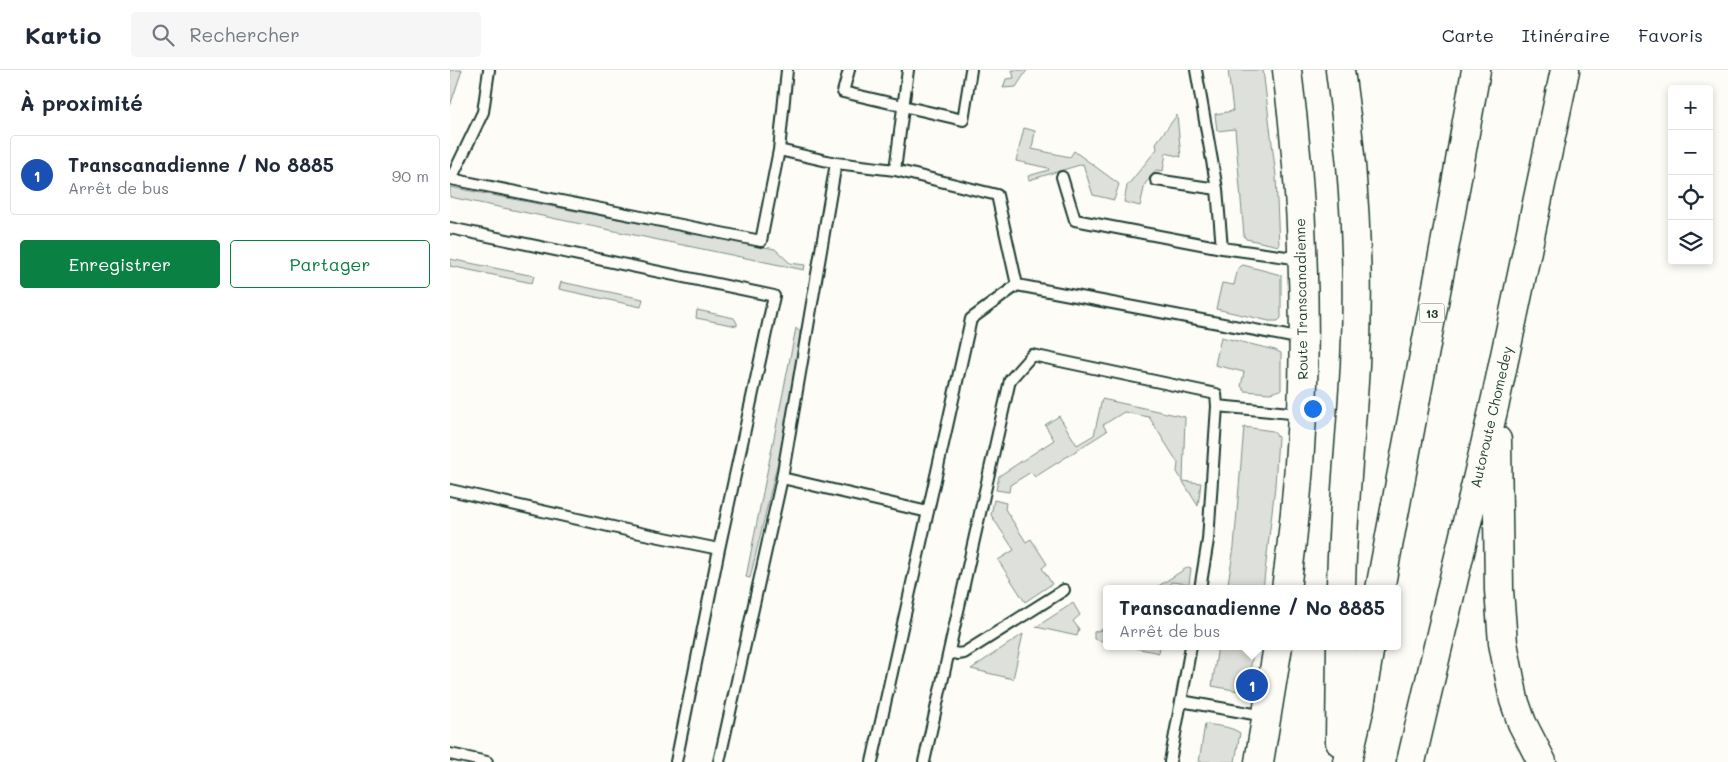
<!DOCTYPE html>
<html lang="fr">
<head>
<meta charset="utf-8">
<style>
	:root { --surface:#fff; --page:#f6f6f7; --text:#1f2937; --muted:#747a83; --line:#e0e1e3; --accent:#0b8043 }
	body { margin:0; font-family:Mali,sans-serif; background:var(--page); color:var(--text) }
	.controls { position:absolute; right:15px; top:15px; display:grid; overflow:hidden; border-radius:5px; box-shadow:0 2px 8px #0003 }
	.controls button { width:45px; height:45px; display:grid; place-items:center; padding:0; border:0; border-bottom:1px solid var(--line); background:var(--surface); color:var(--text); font:25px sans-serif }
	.you { position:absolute; left:862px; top:338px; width:18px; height:18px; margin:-12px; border:4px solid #fff; border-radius:50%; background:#1a73e8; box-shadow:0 0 0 8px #1a73e833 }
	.badge { display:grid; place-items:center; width:32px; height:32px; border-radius:50%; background:var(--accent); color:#fff; font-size:16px; font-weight:700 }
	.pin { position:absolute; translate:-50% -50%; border:2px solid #fff; box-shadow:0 1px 5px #0006 }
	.popup { position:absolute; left:653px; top:515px; width:298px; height:65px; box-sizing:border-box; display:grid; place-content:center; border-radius:5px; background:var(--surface); filter:drop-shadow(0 1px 4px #0005); font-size:16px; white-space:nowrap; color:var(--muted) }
	.popup b { font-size:19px; color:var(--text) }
	.popup::after { content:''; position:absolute; left:50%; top:100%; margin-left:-10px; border:10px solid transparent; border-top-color:var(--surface) }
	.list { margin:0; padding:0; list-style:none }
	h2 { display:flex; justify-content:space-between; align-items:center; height:65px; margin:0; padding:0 20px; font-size:21px }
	h2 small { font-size:16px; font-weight:400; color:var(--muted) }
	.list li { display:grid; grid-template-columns:32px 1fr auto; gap:15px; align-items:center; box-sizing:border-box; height:80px; margin:0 10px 10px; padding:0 10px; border:1px solid var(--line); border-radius:5px }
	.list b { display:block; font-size:19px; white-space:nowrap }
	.list p { margin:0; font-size:16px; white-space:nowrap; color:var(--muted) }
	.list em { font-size:16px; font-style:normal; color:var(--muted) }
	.actions { display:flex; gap:10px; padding:15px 20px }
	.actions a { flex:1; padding:11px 0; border:1px solid var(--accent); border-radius:5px; text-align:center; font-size:18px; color:var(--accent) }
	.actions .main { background:var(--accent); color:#fff }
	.icon { flex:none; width:28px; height:28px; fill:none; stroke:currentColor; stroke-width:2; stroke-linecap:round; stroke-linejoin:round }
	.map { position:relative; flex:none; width:1278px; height:692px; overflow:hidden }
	header { display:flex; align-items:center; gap:30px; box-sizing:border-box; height:70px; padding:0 25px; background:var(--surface); border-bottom:1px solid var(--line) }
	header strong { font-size:24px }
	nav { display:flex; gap:28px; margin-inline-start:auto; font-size:18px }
	.search { width:350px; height:45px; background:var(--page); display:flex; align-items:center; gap:12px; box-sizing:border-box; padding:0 18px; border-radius:5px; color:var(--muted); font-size:19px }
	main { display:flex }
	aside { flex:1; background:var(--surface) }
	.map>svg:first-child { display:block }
	.green { fill:#dde0db; stroke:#7e8e88 }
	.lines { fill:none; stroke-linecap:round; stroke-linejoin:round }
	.service-casing { stroke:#1f3d34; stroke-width:14 }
	.secondary-casing { stroke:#1f3d34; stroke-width:31 }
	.motorway-casing { stroke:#1f3d34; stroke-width:31 }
	.service { stroke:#fdfcf7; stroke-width:10 }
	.secondary { stroke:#fdfcf7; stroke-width:28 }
	.motorway { stroke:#fdfcf7; stroke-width:28 }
	.labels { text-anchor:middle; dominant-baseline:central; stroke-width:5; stroke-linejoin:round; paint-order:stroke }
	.shield { fill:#fdfcf7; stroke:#62766e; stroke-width:1 }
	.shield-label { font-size:12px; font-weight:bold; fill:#1f3d34 }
	.street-label { font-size:14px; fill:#1f3d34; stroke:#fdfcf7 }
</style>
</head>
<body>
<header>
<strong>Kartio</strong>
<div class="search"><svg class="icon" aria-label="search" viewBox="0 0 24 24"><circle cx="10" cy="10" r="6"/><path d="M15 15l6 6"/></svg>Rechercher</div>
<nav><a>Carte</a><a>Itinéraire</a><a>Favoris</a></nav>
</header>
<main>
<aside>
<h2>À proximité<small></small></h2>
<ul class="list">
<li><span class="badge" style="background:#1a4fb4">1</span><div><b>Transcanadienne / No 8885</b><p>Arrêt de bus</p></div><em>90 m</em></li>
</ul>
<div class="actions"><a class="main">Enregistrer</a><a>Partager</a></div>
</aside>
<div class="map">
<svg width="1278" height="692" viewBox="0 0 1278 692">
	<rect width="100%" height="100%" fill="#fdfcf7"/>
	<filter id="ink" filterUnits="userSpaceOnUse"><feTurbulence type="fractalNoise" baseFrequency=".02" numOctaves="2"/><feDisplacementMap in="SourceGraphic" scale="10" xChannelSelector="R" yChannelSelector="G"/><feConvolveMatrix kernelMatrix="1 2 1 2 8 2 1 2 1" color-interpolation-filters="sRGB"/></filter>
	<g filter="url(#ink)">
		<!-- green -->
		<path class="green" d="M 0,0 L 12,0 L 0,36 Z
			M 562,0 L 577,0 L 566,17 L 553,18 L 556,9 L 564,8 Z
			M 778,0 L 813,0 L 826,106 L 829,176 L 796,169 L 794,166 L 785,59 L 767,61 L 765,44 L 783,41 Z
			M 727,45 L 731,87 L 716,83 L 713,101 L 706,100 L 695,114 L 690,136 L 674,132 L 677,116 L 707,79 L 706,73 Z
			M 574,58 L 585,61 L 582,79 L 620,87 L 624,81 L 669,114 L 664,130 L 643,125 L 633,94 L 579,110 L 578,106 L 599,100 L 598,98 L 566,91 Z
			M 0,117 L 325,179 L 340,193 L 355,195 L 354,200 L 0,127 Z
			M 0,189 L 84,206 L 82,213 L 0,196 Z
			M 793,195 L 831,205 L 831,248 L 828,251 L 819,251 L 766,239 L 772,213 L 784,215 L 788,198 Z
			M 111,212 L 193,229 L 191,237 L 109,219 Z
			M 247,240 L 284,248 L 287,253 L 287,256 L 246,248 Z
			M 346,258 L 350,262 L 340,342 L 300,508 L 296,507 Z
			M 771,267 L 825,280 L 831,283 L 831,320 L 820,323 L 795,321 L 791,316 L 794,302 L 765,295 Z
			M 652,329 L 735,347 L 733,411 L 751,413 L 748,436 L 727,402 L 728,393 L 699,347 L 674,342 L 653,355 L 657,361 L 585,407 L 581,402 L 560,415 L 559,422 L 546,420 L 549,406 L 604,370 L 595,355 L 609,346 L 627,375 L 644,365 Z
			M 794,357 L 823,361 L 828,367 L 825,416 L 813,519 L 777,519 L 784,477 Z
			M 544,430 L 556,433 L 555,439 L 576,472 L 581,469 L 597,494 L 592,498 L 602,514 L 575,532 L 548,490 L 564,480 L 541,445 Z
			M 738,497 L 741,498 L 739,514 L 721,512 L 719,519 L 704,519 Z
			M 623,533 L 630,545 L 623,551 L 629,559 L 627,566 L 586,557 Z
			M 657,558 L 657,572 L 644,569 L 644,562 Z
			M 573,564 L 563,609 L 521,599 Z
			M 676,576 L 710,576 L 709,583 Z
			M 768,576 L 804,576 L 797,620 L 789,621 L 762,616 Z
			M 755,654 C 767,656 780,656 790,663 L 785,692 L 749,692 Z"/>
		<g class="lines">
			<defs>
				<path id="service" d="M 399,0 L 393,22 L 513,50 L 521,0
					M 458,0 L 445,100 L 547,125 L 567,215 L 853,269
					M 746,0 L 767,119 L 772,178 L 851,189
					M 329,80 L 386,93
					M 612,107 L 625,150 L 772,178
					M 0,109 L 1,109 L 33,42 L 39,0
					M 1,109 L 311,171 L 329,80 L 337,0
					M 706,110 L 767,119
					M 0,158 L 324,226 L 269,479 L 226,692
					M 767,336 L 851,344
					M 332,408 L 386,93 L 445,100
					M 0,420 L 185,462 L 269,479
					M 499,582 L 508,584 L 514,583 L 614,520
					M 731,631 L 815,646
					M 0,684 L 37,692
					M 269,692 L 332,408 L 478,442
					M 422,692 L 521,249 L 567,215
					M 474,692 L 560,310 L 582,285 L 766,324 L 767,336 L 758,470 L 750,519
					M 720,692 L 741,576"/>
				<path id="secondary" d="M 836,519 C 860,347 859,172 837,0
					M 809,692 L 828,576"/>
				<path id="motorway" d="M 890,0 C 904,97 910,197 905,295 C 901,370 892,444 891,519
					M 1047,370 L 1049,520 L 1053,573 L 1064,630 L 1072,653 L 1092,692
					M 930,519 L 1001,142 L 1026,0
					M 890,672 L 891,576
					M 897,692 L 910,636 L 920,576
					M 961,692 L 1046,328 L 1115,0"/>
			</defs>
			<!-- service casing -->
			<use href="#service" class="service-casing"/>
			<!-- secondary casing -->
			<use href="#secondary" class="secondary-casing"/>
			<!-- motorway casing -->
			<use href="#motorway" class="motorway-casing"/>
			<!-- service -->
			<use href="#service" class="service"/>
			<!-- secondary -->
			<use href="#secondary" class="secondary"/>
			<!-- motorway -->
			<use href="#motorway" class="motorway"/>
		</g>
	</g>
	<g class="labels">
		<!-- shield labels -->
		<rect class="shield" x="969.5" y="233.5" width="25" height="19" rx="4"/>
		<g class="shield-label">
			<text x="982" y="243">13</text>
		</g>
		<!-- street labels -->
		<g class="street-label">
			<text transform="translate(851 229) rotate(-91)">Route Transcanadienne</text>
			<text transform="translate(1041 347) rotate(-77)">Autoroute Chomedey</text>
		</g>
	</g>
</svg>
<div class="controls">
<button>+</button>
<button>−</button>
<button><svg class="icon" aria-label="locate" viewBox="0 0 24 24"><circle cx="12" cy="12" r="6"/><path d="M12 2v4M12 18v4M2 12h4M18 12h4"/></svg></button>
<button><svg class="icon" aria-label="layers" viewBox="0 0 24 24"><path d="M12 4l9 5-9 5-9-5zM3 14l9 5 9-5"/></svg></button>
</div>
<div class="you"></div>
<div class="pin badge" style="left:802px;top:615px;background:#1a4fb4">1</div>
<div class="popup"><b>Transcanadienne / No 8885</b>Arrêt de bus</div>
</div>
</main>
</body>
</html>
